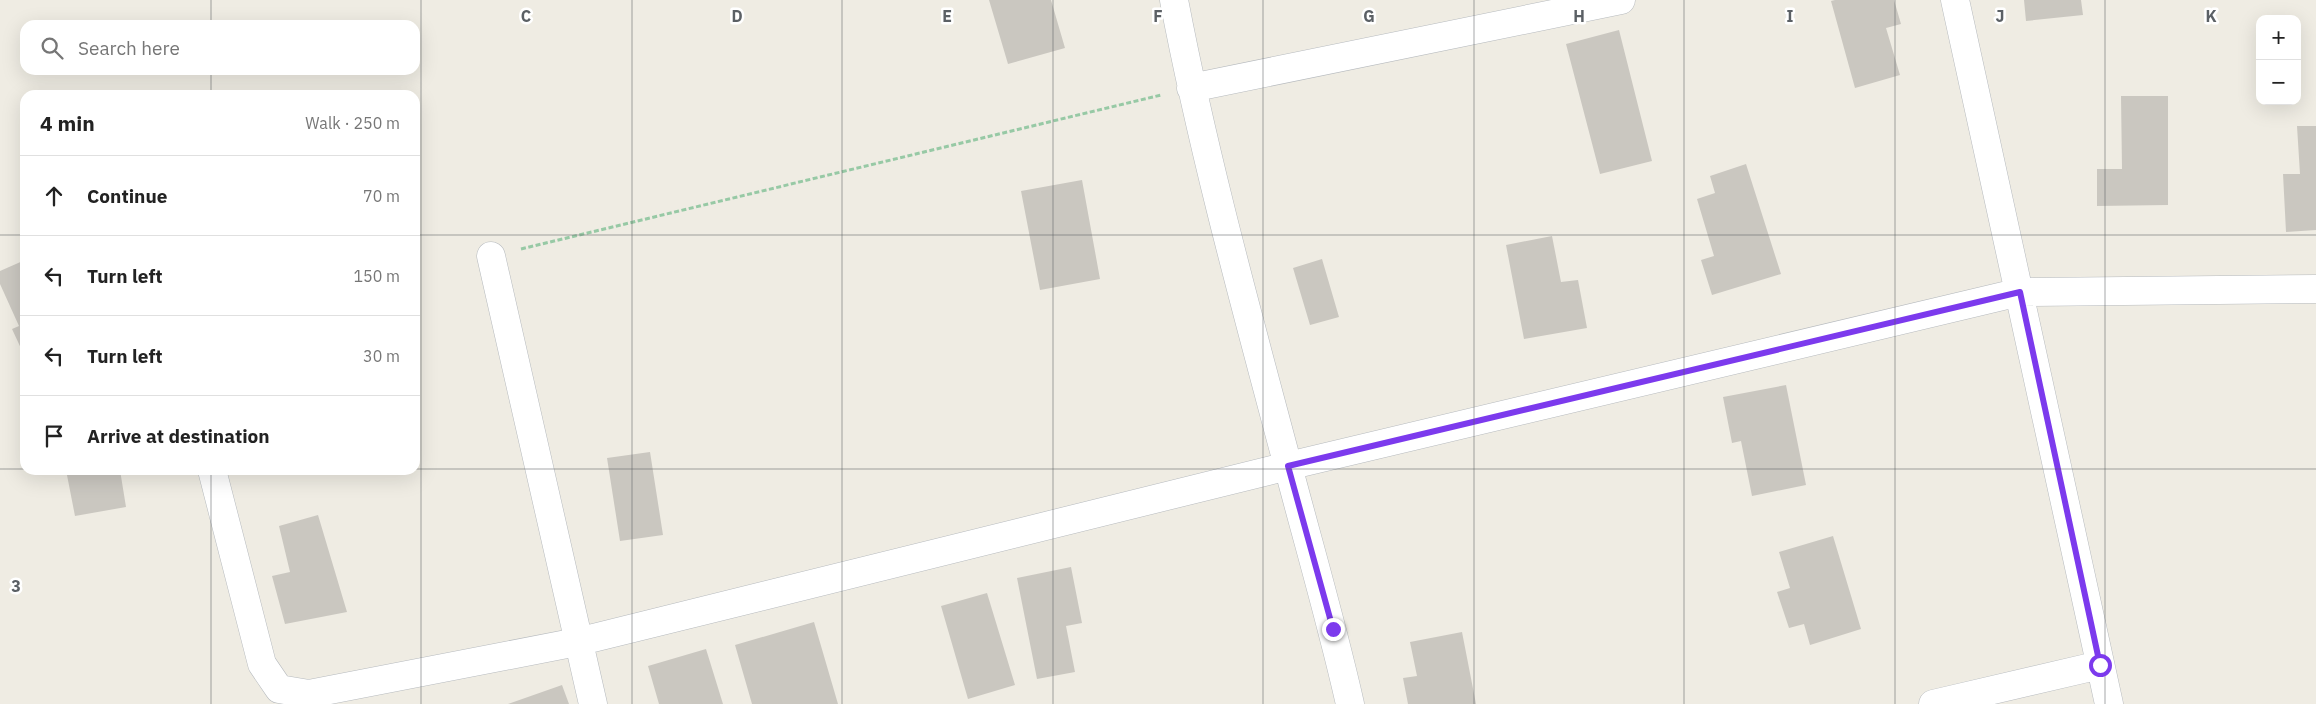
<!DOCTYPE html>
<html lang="en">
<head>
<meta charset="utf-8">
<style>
	:root { --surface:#fff; --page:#f2f2f2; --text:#222; --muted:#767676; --line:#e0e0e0 }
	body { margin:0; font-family:"IBM Plex Sans",sans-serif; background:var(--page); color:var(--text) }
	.controls { position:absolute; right:15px; top:15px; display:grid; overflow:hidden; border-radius:10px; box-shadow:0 5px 20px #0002 }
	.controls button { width:45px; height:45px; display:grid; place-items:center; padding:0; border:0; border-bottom:1px solid var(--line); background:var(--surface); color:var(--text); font:25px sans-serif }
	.stop { position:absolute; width:15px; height:15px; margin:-11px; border:4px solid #7c3aed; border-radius:50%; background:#fff }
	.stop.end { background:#7c3aed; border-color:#fff; box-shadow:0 1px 5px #0008 }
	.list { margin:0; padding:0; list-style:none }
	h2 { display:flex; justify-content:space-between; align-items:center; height:65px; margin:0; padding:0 20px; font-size:21px }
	h2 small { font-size:16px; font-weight:400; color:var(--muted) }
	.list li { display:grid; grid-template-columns:32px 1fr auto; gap:15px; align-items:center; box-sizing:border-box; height:80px; padding:0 20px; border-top:1px solid var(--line) }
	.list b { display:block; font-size:19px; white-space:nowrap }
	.list em { font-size:16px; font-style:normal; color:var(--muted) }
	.icon { flex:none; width:28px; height:28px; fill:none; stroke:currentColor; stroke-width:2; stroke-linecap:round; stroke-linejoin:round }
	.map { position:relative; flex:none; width:2316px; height:704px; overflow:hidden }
	.search { position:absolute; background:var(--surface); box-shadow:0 5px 20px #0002; left:20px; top:20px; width:400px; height:55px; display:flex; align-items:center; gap:12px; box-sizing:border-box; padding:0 18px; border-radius:15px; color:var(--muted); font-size:19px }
	.panel { position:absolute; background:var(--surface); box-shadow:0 5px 20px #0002; left:20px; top:90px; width:400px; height:385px; border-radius:15px }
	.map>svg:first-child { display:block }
	.building { fill:#cac7c0 }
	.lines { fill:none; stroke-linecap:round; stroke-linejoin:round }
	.minor-casing { stroke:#b6babe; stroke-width:29 }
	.path { stroke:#97c9a5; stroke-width:3; stroke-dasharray:5 2.5; stroke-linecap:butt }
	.minor { stroke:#fff; stroke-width:28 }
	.route { stroke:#7c3aed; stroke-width:6 }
	.grid { fill:none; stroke:#5b6065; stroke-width:1; stroke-opacity:0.55 }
	.grid-label { font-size:16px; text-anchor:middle; font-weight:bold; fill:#5b6065; stroke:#fff; stroke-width:5; stroke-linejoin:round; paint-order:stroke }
</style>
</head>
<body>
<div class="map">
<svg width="2316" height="704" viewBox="0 0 2316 704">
	<rect width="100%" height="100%" fill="#efece3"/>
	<!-- building -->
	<path class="building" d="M 989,0 L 1051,0 L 1065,48 L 1008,64 Z
		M 1835,0 L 1894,0 L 1901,24 L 1886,28 L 1900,75 L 1855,88 L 1831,1 Z
		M 2024,0 L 2081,0 L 2083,15 L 2026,21 Z
		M 1619,30 L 1652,161 L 1600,174 L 1566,44 Z
		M 2121,96 L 2168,96 L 2168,205 L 2097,206 L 2097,169 L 2122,169 Z
		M 2297,126 L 2316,126 L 2316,230 L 2286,232 L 2283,174 L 2300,174 Z
		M 1746,164 L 1781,274 L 1712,295 L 1701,260 L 1714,256 L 1697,199 L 1715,193 L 1710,176 Z
		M 1082,180 L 1100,279 L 1040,290 L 1021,191 Z
		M 1552,236 L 1561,282 L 1578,280 L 1587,328 L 1524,339 L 1506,245 Z
		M 1322,259 L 1339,317 L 1310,325 L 1293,268 Z
		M 25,260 L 25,357 L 12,329 L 19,326 L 0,284 L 0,271 Z
		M 1786,385 L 1806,485 L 1752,496 L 1741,441 L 1732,443 L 1723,397 Z
		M 650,452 L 663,535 L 620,541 L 607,458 Z
		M 66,470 L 120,470 L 126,507 L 75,516 Z
		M 318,515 L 347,612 L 285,624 L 272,576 L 290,572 L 279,526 Z
		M 1833,536 L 1861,629 L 1810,645 L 1804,624 L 1789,628 L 1777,592 L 1790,588 L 1779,552 Z
		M 1071,567 L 1082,623 L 1066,626 L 1075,672 L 1037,679 L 1017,578 Z
		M 987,593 L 1015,685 L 968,699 L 941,606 Z
		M 814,622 L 838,704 L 752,704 L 735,645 Z
		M 1462,632 L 1476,704 L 1408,704 L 1403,678 L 1417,676 L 1410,642 Z
		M 706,649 L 723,704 L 659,704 L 648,666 Z
		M 562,685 L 569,704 L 508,704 Z"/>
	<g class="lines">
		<defs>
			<path id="minor" d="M 1174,0 C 1204,157 1247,312 1288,466 C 1309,546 1332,624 1350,704
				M 1955,0 L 2109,704
				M 1191,88 L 1621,0
				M 491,256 L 593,704
				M 212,470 L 262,664 L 279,689 L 309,694 L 577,642 L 1288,466 L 2020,292 L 2316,289
				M 1933,704 L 2100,665"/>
		</defs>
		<!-- minor casing -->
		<use href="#minor" class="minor-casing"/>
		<!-- path -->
		<path class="path" d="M 521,249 L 1161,95"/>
		<!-- minor -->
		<use href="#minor" class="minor"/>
	</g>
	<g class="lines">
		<!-- route -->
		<path class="route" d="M 1333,629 L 1288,466 L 2020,292 L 2100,665"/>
	</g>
	<!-- grid -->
	<path class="grid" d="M 211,0 L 211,25M 421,0 L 421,704M 632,0 L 632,704M 842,0 L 842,704M 1053,0 L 1053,704M 1263,0 L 1263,704M 1474,0 L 1474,704M 1684,0 L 1684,704M 1895,0 L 1895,704M 2105,0 L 2105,704M 211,70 L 211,95M 0,235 L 25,235M 415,235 L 2316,235M 0,469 L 25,469M 415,469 L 2316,469M 211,470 L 211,704"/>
	<g class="grid-label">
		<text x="526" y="22">C</text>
		<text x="737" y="22">D</text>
		<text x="947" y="22">E</text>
		<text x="1158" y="22">F</text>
		<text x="1369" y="22">G</text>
		<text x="1579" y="22">H</text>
		<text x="1790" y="22">I</text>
		<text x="2000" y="22">J</text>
		<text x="2211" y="22">K</text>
		<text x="16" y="592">3</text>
	</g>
</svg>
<div class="controls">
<button>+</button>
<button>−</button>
</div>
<div class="stop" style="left:2100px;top:665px"></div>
<div class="stop end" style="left:1333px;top:629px"></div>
<div class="search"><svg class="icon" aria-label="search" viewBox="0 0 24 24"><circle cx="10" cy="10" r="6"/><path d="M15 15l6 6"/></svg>Search here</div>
<section class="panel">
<h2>4 min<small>Walk · 250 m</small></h2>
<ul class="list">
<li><svg class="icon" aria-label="ahead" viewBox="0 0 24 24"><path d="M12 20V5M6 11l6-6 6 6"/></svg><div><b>Continue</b></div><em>70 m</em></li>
<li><svg class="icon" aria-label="left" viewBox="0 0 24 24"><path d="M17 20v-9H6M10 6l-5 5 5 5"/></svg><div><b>Turn left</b></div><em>150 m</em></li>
<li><svg class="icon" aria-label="left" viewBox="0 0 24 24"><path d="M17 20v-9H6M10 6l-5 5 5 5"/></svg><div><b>Turn left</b></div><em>30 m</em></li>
<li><svg class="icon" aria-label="arrive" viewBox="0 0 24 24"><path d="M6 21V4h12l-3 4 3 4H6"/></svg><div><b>Arrive at destination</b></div></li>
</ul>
</section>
</div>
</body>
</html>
